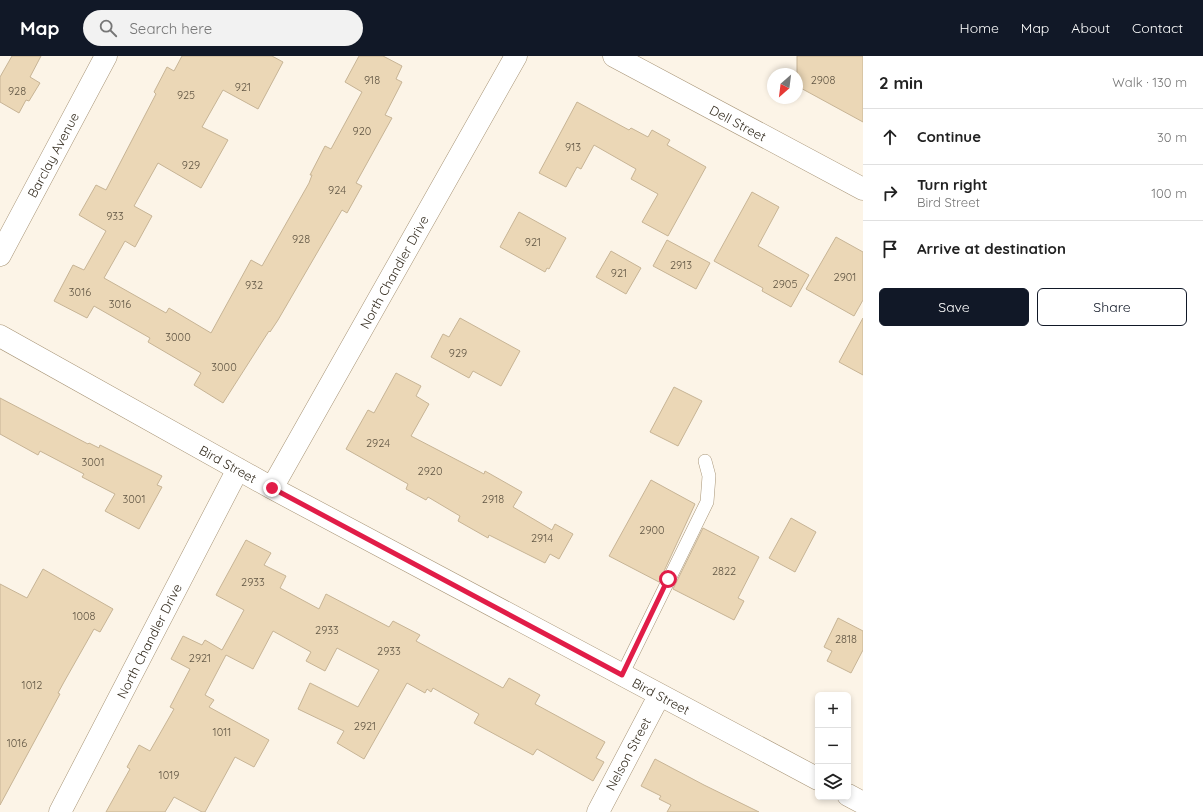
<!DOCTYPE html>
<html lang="en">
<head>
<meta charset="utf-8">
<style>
	:root { --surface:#fff; --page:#f2f2f2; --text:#222; --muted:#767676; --line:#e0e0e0; --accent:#111827 }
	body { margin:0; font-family:Quicksand,sans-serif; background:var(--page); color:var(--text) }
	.controls { position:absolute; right:12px; bottom:12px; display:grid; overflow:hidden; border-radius:6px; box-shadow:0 2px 6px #0003 }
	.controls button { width:36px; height:36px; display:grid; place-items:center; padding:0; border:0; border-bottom:1px solid var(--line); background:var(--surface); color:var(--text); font:20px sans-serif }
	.compass { position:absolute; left:767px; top:12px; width:36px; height:36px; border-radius:50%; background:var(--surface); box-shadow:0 2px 6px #0003; rotate:208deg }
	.stop { position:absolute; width:12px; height:12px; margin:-9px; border:3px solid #e11d48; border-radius:50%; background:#fff }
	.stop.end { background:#e11d48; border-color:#fff; box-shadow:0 1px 4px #0008 }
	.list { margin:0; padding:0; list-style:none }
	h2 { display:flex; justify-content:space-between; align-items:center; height:52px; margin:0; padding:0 16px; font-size:17px }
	h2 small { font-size:13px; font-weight:400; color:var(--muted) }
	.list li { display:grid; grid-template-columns:26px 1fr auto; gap:12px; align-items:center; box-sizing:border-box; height:56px; padding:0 16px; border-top:1px solid var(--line) }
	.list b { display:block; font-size:15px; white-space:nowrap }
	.list p { margin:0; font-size:13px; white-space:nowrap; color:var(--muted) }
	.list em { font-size:13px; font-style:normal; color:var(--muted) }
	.actions { display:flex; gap:8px; padding:12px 16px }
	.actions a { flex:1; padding:9px 0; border:1px solid var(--accent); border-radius:6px; text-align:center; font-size:14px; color:var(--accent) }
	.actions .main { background:var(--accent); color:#fff }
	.icon { flex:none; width:22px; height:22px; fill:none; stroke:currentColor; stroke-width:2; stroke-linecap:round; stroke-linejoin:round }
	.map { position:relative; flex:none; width:863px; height:756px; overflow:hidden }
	header { display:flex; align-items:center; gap:24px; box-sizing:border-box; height:56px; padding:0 20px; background:var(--accent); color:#fff }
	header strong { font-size:19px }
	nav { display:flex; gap:22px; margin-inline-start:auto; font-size:14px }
	.search { width:280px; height:36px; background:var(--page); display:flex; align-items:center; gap:10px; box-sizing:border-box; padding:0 14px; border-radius:22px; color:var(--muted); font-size:15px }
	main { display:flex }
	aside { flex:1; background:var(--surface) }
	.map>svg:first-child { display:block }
	.building { fill:#ebd7b6; stroke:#c7b495 }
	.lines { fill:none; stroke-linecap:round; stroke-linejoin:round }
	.service-casing { stroke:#a79476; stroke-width:14 }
	.minor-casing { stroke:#a79476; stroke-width:23 }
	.service { stroke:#fff; stroke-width:13 }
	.minor { stroke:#fff; stroke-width:22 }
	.route { stroke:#e11d48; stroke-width:5 }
	.labels { text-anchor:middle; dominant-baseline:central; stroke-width:3; stroke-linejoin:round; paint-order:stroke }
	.number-label { font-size:11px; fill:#615644 }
	.street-label { font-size:13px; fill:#332b1e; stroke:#fff }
</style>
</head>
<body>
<header>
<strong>Map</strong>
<div class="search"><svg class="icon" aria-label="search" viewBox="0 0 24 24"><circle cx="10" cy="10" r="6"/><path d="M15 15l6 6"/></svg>Search here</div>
<nav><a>Home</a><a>Map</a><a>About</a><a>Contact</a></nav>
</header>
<main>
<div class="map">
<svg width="863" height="756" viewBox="0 0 863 756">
	<rect width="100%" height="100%" fill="#fcf4e7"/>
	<!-- building -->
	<path class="building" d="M 12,0 L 41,0 L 30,21 L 40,27 L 29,45 L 26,44 L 19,57 L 0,46 L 0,21 Z
		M 182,0 L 272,0 L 283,6 L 258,53 L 223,34 L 202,71 L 228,84 L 201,132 L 158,107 L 134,150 L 152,160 L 135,191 L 125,185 L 104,222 L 166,257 L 169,252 L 211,277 L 251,204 L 262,210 L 309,127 L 312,119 L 310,119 L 325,90 L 331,93 L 362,36 L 345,26 L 359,0 L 383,0 L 402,10 L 396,23 L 402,26 L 385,59 L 392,62 L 356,127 L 362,130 L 347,157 L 342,154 L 278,264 L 270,276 L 269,275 L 223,347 L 194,329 L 201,317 L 148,286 L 150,282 L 94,250 L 87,262 L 54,245 L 73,209 L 84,214 L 106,175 L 79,159 L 96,129 L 106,134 L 156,38 L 154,36 L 167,11 L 174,15 Z
		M 797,0 L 863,0 L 863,66 L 797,30 Z
		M 577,46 L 629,74 L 631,72 L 648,81 L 652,74 L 670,84 L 667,89 L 706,111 L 668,180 L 642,166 L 658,138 L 631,123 L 636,113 L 594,89 L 581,113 L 577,111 L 566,131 L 539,117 Z
		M 752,136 L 779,151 L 758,190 L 809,219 L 791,251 L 762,235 L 763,232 L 714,205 Z
		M 519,156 L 566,182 L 549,213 L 547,212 L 545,216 L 500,191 Z
		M 836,181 L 863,196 L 863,244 L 854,260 L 806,233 Z
		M 667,184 L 710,207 L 696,233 L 653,210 Z
		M 611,195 L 641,212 L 626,238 L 596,221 Z
		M 460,262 L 520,295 L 501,330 L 473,315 L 469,322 L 431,301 L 443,278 L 449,281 Z
		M 863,262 L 863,319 L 839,306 Z
		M 396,317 L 421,330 L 416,340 L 429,348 L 411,380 L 484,418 L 485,415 L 522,436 L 513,451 L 552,474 L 555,468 L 573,478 L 559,503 L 550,498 L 545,507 L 489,479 L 488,482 L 458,465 L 460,460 L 428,441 L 426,444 L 406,433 L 408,428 L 346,393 L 368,354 L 374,357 Z
		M 674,331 L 702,345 L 678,390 L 650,376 Z
		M 0,342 L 88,388 L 89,387 L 99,392 L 100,389 L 162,420 L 157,429 L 162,431 L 139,473 L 105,455 L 115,438 L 82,421 L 84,418 L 40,395 L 38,399 L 0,378 Z
		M 651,424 L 695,448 L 659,526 L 609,500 Z
		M 791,462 L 816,476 L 795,516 L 769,502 Z
		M 703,472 L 759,501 L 738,542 L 744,545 L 734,564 L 673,533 Z
		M 246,484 L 271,497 L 264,509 L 286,520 L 280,532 L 319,553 L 326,538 L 389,571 L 393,565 L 420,579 L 416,585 L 503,632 L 509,622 L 540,639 L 535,648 L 605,686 L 596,702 L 604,706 L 593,725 L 537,693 L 533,699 L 474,667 L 479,658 L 433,632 L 431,636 L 427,633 L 425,637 L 407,627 L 364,703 L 337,687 L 344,675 L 298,653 L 310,627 L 358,651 L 379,614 L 337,592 L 325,615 L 306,605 L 311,596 L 273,575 L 253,613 L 226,599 L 205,639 L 214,644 L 209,651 L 269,684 L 254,711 L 235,701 L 205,756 L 202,756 L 174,741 L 165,756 L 106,756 L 130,713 L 127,711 L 139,689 L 150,695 L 174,653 L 170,651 L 190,613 L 171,603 L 183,580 L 202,589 L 205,584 L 222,594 L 244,554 L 216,539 Z
		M 43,513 L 113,553 L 100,576 L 94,573 L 64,626 L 58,637 L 60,638 L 0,749 L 0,528 L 27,542 Z
		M 838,562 L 863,575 L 863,594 L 851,617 L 827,605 L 832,595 L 824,591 Z
		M 655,703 L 704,729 L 759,756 L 667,756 L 671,749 L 659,743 L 661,740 L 641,730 Z"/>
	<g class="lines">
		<defs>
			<path id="service" d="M 622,619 L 707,446 L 709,420 L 705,405"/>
			<path id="minor" d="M 614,0 L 863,133
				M 0,199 L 106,0
				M 0,280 L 272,432 L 818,723
				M 272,432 L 516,0
				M 848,739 L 863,747
				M 60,756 L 238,413
				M 598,756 L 659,640"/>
		</defs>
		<!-- service casing -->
		<use href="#service" class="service-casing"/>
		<!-- minor casing -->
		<use href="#minor" class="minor-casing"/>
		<!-- service -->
		<use href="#service" class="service"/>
		<!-- minor -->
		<use href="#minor" class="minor"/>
	</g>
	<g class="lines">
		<!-- route -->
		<path class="route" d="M 272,432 L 622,619 L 668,523"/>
	</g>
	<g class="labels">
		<!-- number labels -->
		<g class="number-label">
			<text x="372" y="24">918</text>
			<text x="823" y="24">2908</text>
			<text x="243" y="31">921</text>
			<text x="17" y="35">928</text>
			<text x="186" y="39">925</text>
			<text x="362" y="75">920</text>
			<text x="573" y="91">913</text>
			<text x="191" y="109">929</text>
			<text x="337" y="134">924</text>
			<text x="115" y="160">933</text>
			<text x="301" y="183">928</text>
			<text x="533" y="186">921</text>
			<text x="681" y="209">2913</text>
			<text x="619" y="217">921</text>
			<text x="845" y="221">2901</text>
			<text x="785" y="228">2905</text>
			<text x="254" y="229">932</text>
			<text x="80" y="236">3016</text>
			<text x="120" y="248">3016</text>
			<text x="178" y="281">3000</text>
			<text x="458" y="297">929</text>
			<text x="224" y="311">3000</text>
			<text x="378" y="387">2924</text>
			<text x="93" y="406">3001</text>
			<text x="430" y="415">2920</text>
			<text x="134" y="443">3001</text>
			<text x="493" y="443">2918</text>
			<text x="652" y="474">2900</text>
			<text x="542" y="482">2914</text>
			<text x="724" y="515">2822</text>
			<text x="253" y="526">2933</text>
			<text x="84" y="560">1008</text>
			<text x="327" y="574">2933</text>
			<text x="846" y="583">2818</text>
			<text x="389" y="595">2933</text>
			<text x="200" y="602">2921</text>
			<text x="32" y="629">1012</text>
			<text x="365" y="670">2921</text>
			<text x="222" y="676">1011</text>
			<text x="17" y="687">1016</text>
			<text x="169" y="719">1019</text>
		</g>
		<!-- street labels -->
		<g class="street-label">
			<text transform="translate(738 67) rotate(28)">Dell Street</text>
			<text transform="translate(53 99) rotate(-62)">Barclay Avenue</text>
			<text transform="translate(394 216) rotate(-61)">North Chandler Drive</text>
			<text transform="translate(228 408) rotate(29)">Bird Street</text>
			<text transform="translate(149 585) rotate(-63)">North Chandler Drive</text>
			<text transform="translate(661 640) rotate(28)">Bird Street</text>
			<text transform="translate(628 698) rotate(-62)">Nelson Street</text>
		</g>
	</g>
</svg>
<div class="controls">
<button>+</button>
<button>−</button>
<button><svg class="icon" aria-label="layers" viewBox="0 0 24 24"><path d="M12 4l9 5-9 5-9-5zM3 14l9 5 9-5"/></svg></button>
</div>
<svg class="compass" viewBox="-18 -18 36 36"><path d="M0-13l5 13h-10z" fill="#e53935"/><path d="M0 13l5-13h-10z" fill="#767676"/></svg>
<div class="stop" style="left:668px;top:523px"></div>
<div class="stop end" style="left:272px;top:432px"></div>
</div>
<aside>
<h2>2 min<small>Walk · 130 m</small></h2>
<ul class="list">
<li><svg class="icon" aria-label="ahead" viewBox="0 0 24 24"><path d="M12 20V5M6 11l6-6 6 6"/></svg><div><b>Continue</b></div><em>30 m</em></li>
<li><svg class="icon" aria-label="right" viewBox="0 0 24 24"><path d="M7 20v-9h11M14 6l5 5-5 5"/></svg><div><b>Turn right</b><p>Bird Street</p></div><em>100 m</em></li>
<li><svg class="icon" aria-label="arrive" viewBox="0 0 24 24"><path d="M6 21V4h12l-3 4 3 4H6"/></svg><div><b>Arrive at destination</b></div></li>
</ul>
<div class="actions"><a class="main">Save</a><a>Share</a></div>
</aside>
</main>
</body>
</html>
